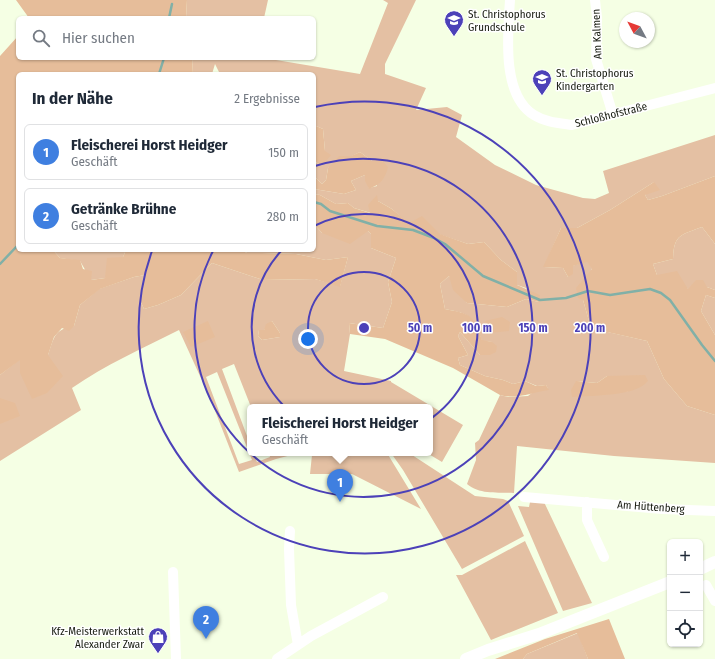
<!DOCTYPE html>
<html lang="de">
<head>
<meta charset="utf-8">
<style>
	:root { --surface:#fff; --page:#f2f2f3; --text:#1f2937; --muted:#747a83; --line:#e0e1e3; --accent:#4c41b8 }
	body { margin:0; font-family:"Fira Sans Condensed",sans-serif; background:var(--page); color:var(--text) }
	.controls { position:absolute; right:12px; bottom:12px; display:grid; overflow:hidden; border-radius:6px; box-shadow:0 1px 3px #0004 }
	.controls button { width:36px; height:36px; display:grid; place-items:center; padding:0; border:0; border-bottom:1px solid var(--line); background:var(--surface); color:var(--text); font:20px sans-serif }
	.compass { position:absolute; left:619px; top:12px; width:36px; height:36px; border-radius:50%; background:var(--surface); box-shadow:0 1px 3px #0004; rotate:311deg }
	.you { position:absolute; left:308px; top:339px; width:14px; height:14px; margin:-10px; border:3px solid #fff; border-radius:50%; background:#1a73e8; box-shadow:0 0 0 6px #1a73e833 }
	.badge { display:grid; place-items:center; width:26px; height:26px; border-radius:50%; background:var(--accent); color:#fff; font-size:13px; font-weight:700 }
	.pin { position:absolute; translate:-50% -33px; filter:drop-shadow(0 1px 2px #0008) }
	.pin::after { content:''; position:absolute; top:21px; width:14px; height:12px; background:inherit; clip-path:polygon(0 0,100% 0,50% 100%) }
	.popup { position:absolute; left:247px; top:404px; width:186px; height:52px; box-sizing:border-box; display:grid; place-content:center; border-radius:6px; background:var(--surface); filter:drop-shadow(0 1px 3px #0005); font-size:13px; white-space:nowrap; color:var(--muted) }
	.popup b { font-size:15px; color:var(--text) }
	.popup::after { content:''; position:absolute; left:50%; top:100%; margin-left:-8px; border:8px solid transparent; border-top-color:var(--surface) }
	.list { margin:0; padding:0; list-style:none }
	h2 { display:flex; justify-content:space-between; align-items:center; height:52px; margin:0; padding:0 16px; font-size:17px }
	h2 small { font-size:13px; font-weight:400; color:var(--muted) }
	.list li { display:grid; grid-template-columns:26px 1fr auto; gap:12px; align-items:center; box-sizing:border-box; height:56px; margin:0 8px 8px; padding:0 8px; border:1px solid var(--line); border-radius:6px }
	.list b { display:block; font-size:15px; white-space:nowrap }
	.list p { margin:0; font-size:13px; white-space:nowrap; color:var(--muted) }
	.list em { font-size:13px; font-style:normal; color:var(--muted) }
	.icon { flex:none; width:22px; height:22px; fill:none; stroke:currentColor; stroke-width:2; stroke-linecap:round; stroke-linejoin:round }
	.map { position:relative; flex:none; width:715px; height:659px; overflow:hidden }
	.search { position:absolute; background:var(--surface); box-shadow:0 1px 3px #0004; left:16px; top:16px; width:300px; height:44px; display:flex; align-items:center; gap:10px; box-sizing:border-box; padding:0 14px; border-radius:6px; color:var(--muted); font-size:15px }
	.panel { position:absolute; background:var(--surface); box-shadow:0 1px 3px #0004; left:16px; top:72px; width:300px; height:180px; border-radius:6px }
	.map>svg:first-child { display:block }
	.green { fill:#e4c0a3; fill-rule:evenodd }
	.forest { fill:#e6bd9a }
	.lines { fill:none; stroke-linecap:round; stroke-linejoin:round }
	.stream { stroke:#81b0a7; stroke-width:2.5 }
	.minor { stroke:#fff; stroke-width:10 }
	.major { stroke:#fff; stroke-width:12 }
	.ring { fill:none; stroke:#4c41b8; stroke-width:2 }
	.labels { text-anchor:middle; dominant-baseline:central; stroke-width:3; stroke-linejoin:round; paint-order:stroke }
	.poi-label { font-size:11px; fill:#161a0f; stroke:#fff; text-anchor:start }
	.street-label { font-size:11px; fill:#161a0f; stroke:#fff }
	.centre { fill:#4c41b8; stroke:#fff; stroke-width:2 }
	.ring-label { font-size:12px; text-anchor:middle; font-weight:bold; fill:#4c41b8; stroke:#fff; stroke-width:3; stroke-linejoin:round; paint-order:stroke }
</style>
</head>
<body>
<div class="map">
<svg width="715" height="659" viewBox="0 0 715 659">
	<rect width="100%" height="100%" fill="#f5ffe4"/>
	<!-- green -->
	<path class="green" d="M 187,0 L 268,0 L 264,18 L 186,18 Z
		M 383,0 L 416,0 L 385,64 L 385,74 L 426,88 L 416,110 L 447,107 L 462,115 L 456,137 L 495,165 L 536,185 L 583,198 L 595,199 L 609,193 L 603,171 L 715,135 L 715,176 L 662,196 L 648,200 L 645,195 L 654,182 L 610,210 L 577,228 L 561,228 L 544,267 L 563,268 L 568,277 L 572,266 L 587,261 L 592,268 L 583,300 L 589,321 L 586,327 L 647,341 L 664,379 L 687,406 L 715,415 L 715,463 L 614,456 L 517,446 L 514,493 C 498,492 480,495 467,484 L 476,460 L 475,443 L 479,440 L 500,395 L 508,397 L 528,396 L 533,392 L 548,389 L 546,385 L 537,386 L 525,381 L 513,384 L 503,380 L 485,376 L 460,365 L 458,358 L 468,355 L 458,336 L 460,332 L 480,355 L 492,342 L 482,341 C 473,316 471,314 445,309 L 440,284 L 449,276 L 467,303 L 507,307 L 526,299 L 539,302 L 526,288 L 517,285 L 517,272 L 501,260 L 484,242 L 468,244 L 409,224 L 392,209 L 378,201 L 371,213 L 354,208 L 348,203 L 336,204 L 320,195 L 314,194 L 314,189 L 344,194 L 356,190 L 351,181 L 365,175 L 369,188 L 377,186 L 372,161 L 360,152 L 328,168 L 326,180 L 322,184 L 314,176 L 314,161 L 322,166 L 325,151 L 323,129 L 314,125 L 314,74 L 223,74 L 219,72 L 215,64 L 212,74 L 193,74 L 192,58 L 264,58 L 360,74 L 388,3 ZM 607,376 L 628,392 L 576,381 L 597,383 Z
		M 314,224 L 322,233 L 368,231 L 371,234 L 371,248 L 396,258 L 388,282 L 392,302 L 383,328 L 349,323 L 350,334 L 344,371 L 391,381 L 391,382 L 463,425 L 442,462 L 427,453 L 430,453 L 430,407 L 251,407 L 234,364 L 222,369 L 250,444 L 250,453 L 253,453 L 257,462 L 270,457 L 269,453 L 299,453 L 276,459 L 239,472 L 210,398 L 179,330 C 143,348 105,365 72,388 L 81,410 L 0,461 L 0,375 L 20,359 L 48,355 C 54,338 54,329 74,326 L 80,305 L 99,289 L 134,277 L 145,275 L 140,300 L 144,309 L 158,305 L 181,295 L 212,263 L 263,280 L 315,279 L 340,286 L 348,257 L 326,260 L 296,254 L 262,253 L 247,253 L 241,250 L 314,250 ZM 272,321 L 280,333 L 280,337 L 262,340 L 258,336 L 259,330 L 264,330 ZM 217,372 L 252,460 L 239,464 L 206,377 Z
		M 702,227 L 715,244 L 715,290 L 707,287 L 688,289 L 657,275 L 653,264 L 673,259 C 674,234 681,235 702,227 Z
		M 53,250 L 126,250 L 123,257 L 105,278 L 91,280 L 80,261 L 60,258 Z
		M 706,295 L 715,298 L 715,335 L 701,311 Z
		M 313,453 L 387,453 L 421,509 L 352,474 L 310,474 L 312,455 Z
		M 391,453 L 409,453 L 475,496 L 503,499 L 508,501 L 524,536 L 462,569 L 403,470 Z
		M 530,502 L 544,502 L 592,603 L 563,611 L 518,506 L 529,507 Z
		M 525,541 L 558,613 L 491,640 L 456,575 L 462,575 Z
		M 578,633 L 588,659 L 523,659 L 527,654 Z"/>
	<!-- forest -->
	<path class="forest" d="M 16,0 L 187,0 L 186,18 L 29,18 Z
		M 18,36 L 18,58 L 192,58 L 193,74 L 18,74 L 18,250 L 53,250 L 60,258 L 80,260 L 83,269 L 92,271 L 91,280 L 105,278 L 107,258 L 123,257 L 126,250 L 241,250 L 247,253 L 262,253 L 296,254 L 326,260 L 348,257 L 340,287 L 315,279 L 263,280 L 212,263 L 181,295 L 158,305 L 144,309 L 140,300 L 145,275 L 134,277 L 100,289 L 80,305 L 74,326 L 69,331 L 62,328 L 54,337 L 48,355 L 63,376 L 47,393 L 32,399 L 20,373 L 20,360 L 0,375 L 0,56 Z
		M 314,125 L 323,129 L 325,151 L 331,155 L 322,166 L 314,161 Z
		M 360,152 L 372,161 L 381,159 L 388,167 C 385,179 381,184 369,189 L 365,181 L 365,175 L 351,181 L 356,190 L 344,194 L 314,189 L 314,176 L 322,184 L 326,180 L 328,168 L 339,156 L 351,156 Z
		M 715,176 L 715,244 L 702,227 C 681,235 674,234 673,259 L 653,264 L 657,275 L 677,271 L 688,289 L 696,280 L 703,280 L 707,287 L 715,290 L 715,298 L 706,295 L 701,311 L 715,335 L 715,415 L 687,406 L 664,379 L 647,341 L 585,327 L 589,321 L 583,300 L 578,298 L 576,288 L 592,269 L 587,262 L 573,266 L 573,274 L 568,277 L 563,268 L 543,267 L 561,228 L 577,228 L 610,210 L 654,182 L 660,190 L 645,195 L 648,200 L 662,196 Z
		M 314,194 L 320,195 L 336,204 L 348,203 L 354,208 L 370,213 L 368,205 L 377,195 L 378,201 L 392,209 L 409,223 L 422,216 L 440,234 L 468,244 L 484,242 L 501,260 L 517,272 L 517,285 L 540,295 L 539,302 L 526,299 L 507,307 L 467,303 L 453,290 L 449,276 L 440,284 L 445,309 C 472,314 473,315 482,340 L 492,342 L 497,346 L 496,352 L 490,355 L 480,355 L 460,332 L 458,336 L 468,355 L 458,358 L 460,365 L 485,376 L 503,380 L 513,384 L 525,381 L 536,386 L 546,385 L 549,390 C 532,392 517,400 500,395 L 453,368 L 385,339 L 350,334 L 349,323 L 383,328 L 392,302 L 388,282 L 396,258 L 371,248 L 371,234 L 368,231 L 350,244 L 322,233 L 314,224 Z
		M 502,317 L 510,322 L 509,331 L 489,333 L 485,321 Z
		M 208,321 L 215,337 L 191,347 L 183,332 Z
		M 272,321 L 280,333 L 280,337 L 262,340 L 258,336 L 259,330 L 264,330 L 266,324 Z
		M 645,375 L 648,381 C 635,397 593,395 572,397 L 571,390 L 576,381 L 597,383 L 607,376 Z
		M 0,398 L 15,403 L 20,416 L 0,424 Z
		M 609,619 L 625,659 L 588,659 L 577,633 L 527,654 L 523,659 L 495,659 L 545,639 Z"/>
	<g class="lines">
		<!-- stream -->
		<path class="stream" d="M 169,18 L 172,4
			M 159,74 L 164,58
			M 314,202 L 321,204 L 330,211 L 377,226 L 413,230 L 434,238 L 445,244 L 483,276 L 540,300 L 566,298 L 588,291 L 610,295 L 650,289 L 661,293 L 670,300 L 702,345 L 715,361
			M 0,264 L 18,245"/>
		<!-- minor -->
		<path class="minor" d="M 510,0 C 508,33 501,95 534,115 C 545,122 558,123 572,125 L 715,88
			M 595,0 L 597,17 L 596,59 L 613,115
			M 524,497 L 662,509 L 715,511
			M 587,502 L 587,520 L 604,557
			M 290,531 L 289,549 L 291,605 L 298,645
			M 173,572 L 176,659
			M 706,585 L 715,601
			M 277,659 L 311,636 L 383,597"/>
		<!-- major -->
		<path class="major" d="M 700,569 L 715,562
			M 466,659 L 488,650 L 539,634 L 670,582"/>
	</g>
	<!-- distance rings -->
	<g class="ring">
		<circle cx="364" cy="328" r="56"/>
		<path d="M314 226A113 113 0 1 1 282 250"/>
		<path d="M315 166A169 169 0 1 1 213 251"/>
		<path d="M315 107A226 226 0 1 1 152 251"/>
	</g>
	<!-- icons -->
	<defs>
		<symbol id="school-pin" viewBox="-11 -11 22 30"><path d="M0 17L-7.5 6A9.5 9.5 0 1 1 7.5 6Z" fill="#4c41b8" stroke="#fff"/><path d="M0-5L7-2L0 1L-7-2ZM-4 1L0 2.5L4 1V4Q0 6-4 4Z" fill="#fff"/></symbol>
		<symbol id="shop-pin" viewBox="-11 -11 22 30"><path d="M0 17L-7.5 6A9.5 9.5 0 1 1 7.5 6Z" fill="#4c41b8" stroke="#fff"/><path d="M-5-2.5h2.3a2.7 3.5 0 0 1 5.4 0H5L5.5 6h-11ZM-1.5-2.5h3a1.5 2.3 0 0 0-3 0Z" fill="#fff"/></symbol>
	</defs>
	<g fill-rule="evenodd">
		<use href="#school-pin" x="443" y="9" width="22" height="30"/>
		<use href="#school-pin" x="531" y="68" width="22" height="30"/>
		<use href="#shop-pin" x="147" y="626" width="22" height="30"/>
	</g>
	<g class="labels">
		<!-- poi labels -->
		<g class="poi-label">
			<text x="468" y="14">St. Christophorus<tspan x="468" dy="13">Grundschule</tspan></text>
			<text x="556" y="73">St. Christophorus<tspan x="556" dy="13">Kindergarten</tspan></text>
			<text x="144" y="631" text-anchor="end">Kfz-Meisterwerkstatt<tspan x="144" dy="13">Alexander Zwar</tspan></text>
		</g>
		<!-- street labels -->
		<g class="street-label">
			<text transform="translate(597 34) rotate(-92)">Am Kalmen</text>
			<text transform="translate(611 115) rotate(-14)">Schloßhofstraße</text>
			<text transform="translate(651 507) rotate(4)">Am Hüttenberg</text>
		</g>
	</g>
	<circle cx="364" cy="328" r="6" class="centre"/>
	<g class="ring-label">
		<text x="420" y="332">50 m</text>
		<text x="477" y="332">100 m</text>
		<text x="533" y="332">150 m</text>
		<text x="590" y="332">200 m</text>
	</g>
</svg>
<div class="controls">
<button>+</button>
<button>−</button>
<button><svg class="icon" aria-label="locate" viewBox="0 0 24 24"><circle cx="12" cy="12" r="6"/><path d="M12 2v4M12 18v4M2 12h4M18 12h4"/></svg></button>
</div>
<svg class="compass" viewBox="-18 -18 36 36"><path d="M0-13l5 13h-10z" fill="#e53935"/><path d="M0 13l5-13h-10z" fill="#747a83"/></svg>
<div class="you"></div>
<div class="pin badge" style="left:340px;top:502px;background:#3f7fe0">1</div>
<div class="popup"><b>Fleischerei Horst Heidger</b>Geschäft</div>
<div class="pin badge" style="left:206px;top:639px;background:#3f7fe0">2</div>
<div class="search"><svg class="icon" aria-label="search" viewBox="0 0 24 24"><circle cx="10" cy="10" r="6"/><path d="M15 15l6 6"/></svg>Hier suchen</div>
<section class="panel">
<h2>In der Nähe<small>2 Ergebnisse</small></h2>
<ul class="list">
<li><span class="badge" style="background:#3f7fe0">1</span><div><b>Fleischerei Horst Heidger</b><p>Geschäft</p></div><em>150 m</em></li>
<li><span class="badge" style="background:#3f7fe0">2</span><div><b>Getränke Brühne</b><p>Geschäft</p></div><em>280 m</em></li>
</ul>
</section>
</div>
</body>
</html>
